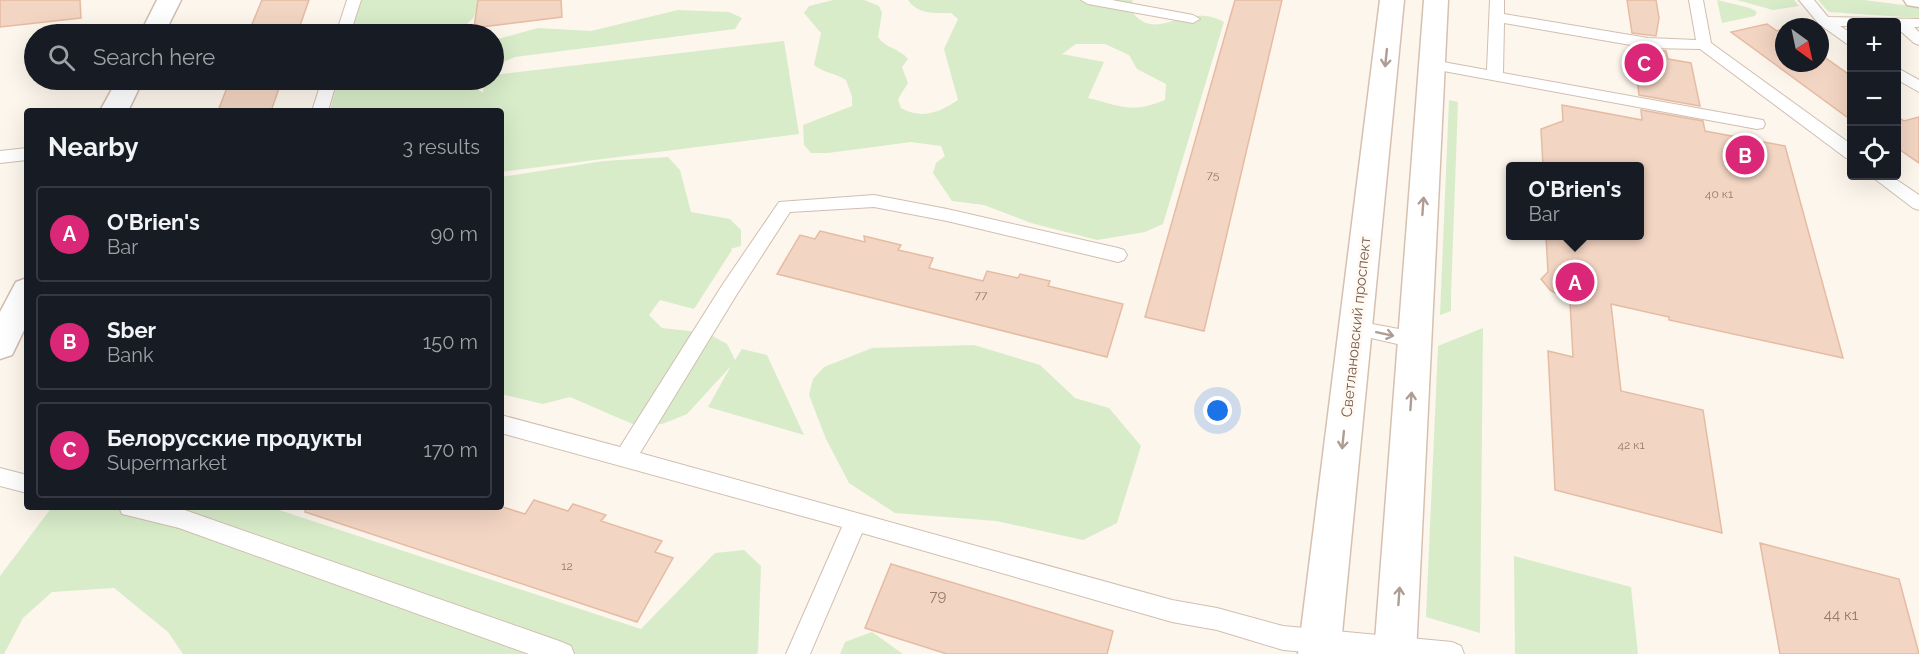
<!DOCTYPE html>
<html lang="en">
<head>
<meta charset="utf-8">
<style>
	:root { --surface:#171b24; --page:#242831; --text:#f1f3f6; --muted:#9ea1a6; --line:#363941; --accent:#db2777 }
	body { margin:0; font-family:Raleway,sans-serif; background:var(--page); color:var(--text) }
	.controls { position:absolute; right:18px; top:18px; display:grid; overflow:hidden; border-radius:6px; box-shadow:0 6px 24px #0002 }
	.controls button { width:54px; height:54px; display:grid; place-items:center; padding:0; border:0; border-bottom:2px solid var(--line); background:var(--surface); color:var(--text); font:30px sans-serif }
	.compass { position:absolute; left:1775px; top:18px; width:54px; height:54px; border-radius:50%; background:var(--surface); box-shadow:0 6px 24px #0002; rotate:147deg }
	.you { position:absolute; left:1218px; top:411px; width:21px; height:21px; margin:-15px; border:4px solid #fff; border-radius:50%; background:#1a73e8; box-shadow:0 0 0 9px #1a73e833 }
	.badge { display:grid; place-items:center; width:39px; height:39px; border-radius:50%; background:var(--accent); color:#fff; font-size:20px; font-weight:700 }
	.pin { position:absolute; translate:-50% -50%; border:3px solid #fff; box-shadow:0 2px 6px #0006 }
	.popup { position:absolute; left:1506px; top:162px; width:138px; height:78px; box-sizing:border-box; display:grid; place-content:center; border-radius:6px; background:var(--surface); filter:drop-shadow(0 2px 4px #0005); font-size:20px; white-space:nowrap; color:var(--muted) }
	.popup b { font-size:22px; color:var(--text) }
	.popup::after { content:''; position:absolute; left:50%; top:100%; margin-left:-12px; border:12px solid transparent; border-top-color:var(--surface) }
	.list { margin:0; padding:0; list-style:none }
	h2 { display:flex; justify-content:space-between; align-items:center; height:78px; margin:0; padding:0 24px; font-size:26px }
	h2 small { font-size:20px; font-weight:400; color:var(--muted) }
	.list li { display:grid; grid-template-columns:39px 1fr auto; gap:18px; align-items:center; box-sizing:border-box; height:96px; margin:0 12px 12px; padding:0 12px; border:2px solid var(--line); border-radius:6px }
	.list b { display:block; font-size:22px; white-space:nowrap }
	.list p { margin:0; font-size:20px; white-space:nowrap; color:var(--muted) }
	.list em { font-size:20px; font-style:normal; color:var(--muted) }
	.icon { flex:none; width:33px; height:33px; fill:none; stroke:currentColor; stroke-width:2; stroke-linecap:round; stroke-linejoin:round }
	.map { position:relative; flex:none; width:1919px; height:654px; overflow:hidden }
	.search { position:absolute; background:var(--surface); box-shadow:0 6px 24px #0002; left:24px; top:24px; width:480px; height:66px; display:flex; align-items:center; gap:15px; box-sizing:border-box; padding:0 21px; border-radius:33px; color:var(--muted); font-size:22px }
	.panel { position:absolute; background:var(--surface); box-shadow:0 6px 24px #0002; left:24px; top:108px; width:480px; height:402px; border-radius:6px }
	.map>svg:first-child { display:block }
	.green { fill:#d8ecc9; fill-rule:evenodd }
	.building { fill:#f3d5c3; stroke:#e6bba3; stroke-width:1.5 }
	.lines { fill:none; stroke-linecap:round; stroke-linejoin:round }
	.lane-casing { stroke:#d1beb0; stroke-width:2 }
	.street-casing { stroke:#d1beb0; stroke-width:3 }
	.secondary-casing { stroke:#d6c0b0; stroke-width:3 }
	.lane { fill:#fff; fill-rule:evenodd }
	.street { fill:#fff; fill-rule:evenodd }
	.secondary { fill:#fff; fill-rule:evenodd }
	.oneway { stroke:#af9d94 }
	.labels { text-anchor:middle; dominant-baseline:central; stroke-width:6; stroke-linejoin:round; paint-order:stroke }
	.number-label { font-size:12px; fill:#987a6a }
	.street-label { font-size:15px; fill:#7a5c4d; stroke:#fffaf3 }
	.near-number-label { font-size:15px; fill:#987a6a }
</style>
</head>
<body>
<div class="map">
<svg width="1919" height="654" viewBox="0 0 1919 654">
	<rect width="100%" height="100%" fill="#fdf6ec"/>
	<!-- green -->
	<path class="green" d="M 359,0 L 479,0 L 474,17 L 463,28 L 470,34 L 350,34 Z
		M 833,0 L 864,0 L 879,6 L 882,13 L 878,37 C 885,48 899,48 908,59 L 902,67 L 908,83 L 898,99 L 901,108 C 922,120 940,112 958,100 L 944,49 L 958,19 L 951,13 C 935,13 918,15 908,0 L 1133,0 L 1130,9 C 1156,47 1184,0 1224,22 L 1163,224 L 1145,232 L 1097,240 L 1031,223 L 984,205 L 952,201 L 933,173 L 936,163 L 945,156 L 941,146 L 911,142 L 828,153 L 811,153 L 804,145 L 803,125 L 852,106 L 852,97 L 846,80 C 835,73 824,73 814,65 L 821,33 L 804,13 L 809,6 ZM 1076,44 L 1105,44 L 1129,55 L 1137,69 L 1166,84 L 1165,100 C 1130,114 1122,106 1088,98 L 1104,62 L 1062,54 Z
		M 1717,0 L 1750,8 L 1757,12 L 1755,16 L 1722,23 Z
		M 1737,0 L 1794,0 L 1799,6 L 1773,10 Z
		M 1818,0 L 1864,0 L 1919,7 L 1919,18 L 1829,12 Z
		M 678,10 L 729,12 L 742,18 L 735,29 L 515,57 L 494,66 L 494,40 L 538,28 L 591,31 Z
		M 784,41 L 799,134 L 501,172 L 501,111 L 330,111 L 338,80 L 474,80 L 471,85 L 483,93 L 485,80 L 494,80 L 494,75 Z
		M 1449,100 L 1458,102 L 1451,297 L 1451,311 L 1440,315 Z
		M 668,157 L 680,170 L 691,212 L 730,219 L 741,230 L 741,246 L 730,249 L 732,250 L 694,309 L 660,300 L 649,315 L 662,328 L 707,333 L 727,344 L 735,360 L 742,349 L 767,355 L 804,435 L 708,407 L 731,366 L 687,414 L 662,424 L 635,425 L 570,397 L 543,404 L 501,394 L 501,177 L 604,161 Z
		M 1483,328 L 1480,633 L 1426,617 L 1438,346 Z
		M 974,345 L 1040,365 L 1075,398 L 1109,408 L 1141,446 L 1117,523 L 1083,540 L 996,521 L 895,513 L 849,483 L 826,439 L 809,395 L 813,379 L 824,367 L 872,348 Z
		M 52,507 L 270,507 L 641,629 L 715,553 L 744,550 L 761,566 L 758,651 L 757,654 L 183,654 L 168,632 L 114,588 L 52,592 L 23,618 L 4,654 L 0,654 L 0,576 Z
		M 1514,556 L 1631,587 L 1638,654 L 1515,654 Z
		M 872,632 L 903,654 L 840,654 L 845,642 Z"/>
	<!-- building -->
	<path class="building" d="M 0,0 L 80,0 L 81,18 L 0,27 Z
		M 262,0 L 309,0 L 297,34 L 248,34 Z
		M 478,0 L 561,0 L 562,17 L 474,28 Z
		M 1235,0 L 1282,0 L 1204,331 L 1145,317 Z
		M 1627,0 L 1656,0 L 1659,18 L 1656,36 L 1632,33 Z
		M 1767,24 L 1777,31 L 1784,29 L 1784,63 L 1820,63 L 1820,54 L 1851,76 L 1851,120 L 1731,32 Z
		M 1634,48 L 1666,51 L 1668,59 L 1691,63 L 1700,106 L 1639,95 Z
		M 230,80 L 282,80 L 271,111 L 218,111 Z
		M 1562,105 L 1642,120 L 1641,110 L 1703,121 L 1705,131 L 1785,146 L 1843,358 L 1669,320 L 1669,317 L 1611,304 L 1621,391 L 1703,410 L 1722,533 L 1555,490 L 1548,351 L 1573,357 L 1570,302 L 1550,290 L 1541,279 L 1548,272 L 1546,236 L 1640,236 L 1640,166 L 1543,166 L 1541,129 L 1563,121 Z
		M 1896,116 L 1904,121 L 1919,117 L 1919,163 L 1896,147 Z
		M 820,231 L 865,242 L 864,236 L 901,245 L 898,250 L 933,258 L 929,268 L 983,281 L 987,271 L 1018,278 L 1020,274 L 1050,281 L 1048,286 L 1123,304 L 1107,357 L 777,274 L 800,235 L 815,239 Z
		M 534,500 L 568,511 L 573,504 L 606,515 L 601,521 L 662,541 L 655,552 L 673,558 L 637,622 L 305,512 L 306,507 L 503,507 L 525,514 Z
		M 1760,543 L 1899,579 L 1919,654 L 1780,654 Z
		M 891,564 L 1113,631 L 1107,654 L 947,654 L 865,628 Z"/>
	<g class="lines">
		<defs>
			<path id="lane" d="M 347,0 L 361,0 L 350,34 L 336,34 Z
				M 1081,0 L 1112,0 L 1193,15 L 1200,19 L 1193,23 L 1088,4 Z
				M 1490,0 L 1504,0 L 1504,14 L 1648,38 L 1696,40 L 1689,0 L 1703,0 L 1711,43 L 1852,145 L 1852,159 L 1846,158 L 1700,49 L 1648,48 L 1504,23 L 1503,73 L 1757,119 L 1763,120 L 1765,124 L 1763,128 L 1757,129 L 1427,68 L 1424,65 L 1432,60 L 1487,70 Z
				M 1799,0 L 1814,0 L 1828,17 L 1919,19 L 1919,27 L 1914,27 L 1919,32 L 1919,45 L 1914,43 L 1896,27 L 1896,22 L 1852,22 L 1852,26 L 1840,26 L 1852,34 L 1852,45 L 1847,44 L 1819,24 Z
				M 1896,67 L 1919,80 L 1919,92 L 1896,79 Z
				M 322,80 L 337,80 L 328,111 L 312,111 Z
				M 27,148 L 27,160 L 0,163 L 0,151 Z
				M 1871,176 L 1891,176 L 1919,195 L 1919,210 L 1913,208 Z
				M 874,195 L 947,209 L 1118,248 L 1124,250 L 1127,255 L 1124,260 L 1118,262 L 947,221 L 874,207 L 790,212 L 737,294 L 640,453 L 1172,600 L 1217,608 L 1283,626 L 1452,642 L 1461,646 L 1464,654 L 1328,654 L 1283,650 L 1217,630 L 1172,622 L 862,533 L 810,654 L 786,654 L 842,527 L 501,433 L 501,415 L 620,447 L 723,284 L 779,202 Z
				M 1356,321 L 1415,332 L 1422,335 L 1425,340 L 1422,345 L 1415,348 L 1349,333 L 1346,328 L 1349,323 Z
				M 0,468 L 27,475 L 27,493 L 0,486 Z
				M 119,507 L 179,508 L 562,642 L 571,646 L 574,654 L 529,654 L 179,528 L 122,514 Z"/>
			<path id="street" d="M 157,0 L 181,0 L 164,34 L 140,34 Z
				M 1904,0 L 1919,0 L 1919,7 L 1907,5 Z
				M 117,80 L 143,80 L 128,111 L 100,111 Z
				M 27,278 L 27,324 L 12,355 L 0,359 L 0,312 L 16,282 Z"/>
			<path id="secondary" d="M 1380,0 L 1404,0 L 1340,654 L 1298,654 Z
				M 1424,0 L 1448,0 L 1416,654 L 1374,654 Z"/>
		</defs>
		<!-- lane casing -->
		<use href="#lane" class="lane-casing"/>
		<!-- street casing -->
		<use href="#street" class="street-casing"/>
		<!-- secondary casing -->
		<use href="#secondary" class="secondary-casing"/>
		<!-- lane -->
		<use href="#lane" class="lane"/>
		<!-- street -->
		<use href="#street" class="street"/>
		<!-- secondary -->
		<use href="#secondary" class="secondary"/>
	</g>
	<!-- one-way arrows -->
	<defs><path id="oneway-shaft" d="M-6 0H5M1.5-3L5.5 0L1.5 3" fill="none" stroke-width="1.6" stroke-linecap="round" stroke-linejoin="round" transform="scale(1.5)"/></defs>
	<g class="oneway">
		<use href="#oneway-shaft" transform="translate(1386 58) rotate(96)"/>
		<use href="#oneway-shaft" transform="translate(1423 206) rotate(-86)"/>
		<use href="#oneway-shaft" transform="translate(1385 334) rotate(12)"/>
		<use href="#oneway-shaft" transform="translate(1411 401) rotate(-86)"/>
		<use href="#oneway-shaft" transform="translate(1343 440) rotate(96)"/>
		<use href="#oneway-shaft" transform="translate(1399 596) rotate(-86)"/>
	</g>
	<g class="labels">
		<!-- number labels -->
		<g class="number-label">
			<text x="1213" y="175">75</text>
			<text x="1719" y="194">40 к1</text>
			<text x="981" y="295">77</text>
			<text x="1631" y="445">42 к1</text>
			<text x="567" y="566">12</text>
		</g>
		<!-- street labels -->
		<g class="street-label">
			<text transform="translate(1356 327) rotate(-84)">Светлановский проспект</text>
		</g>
		<!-- near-number labels -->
		<g class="near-number-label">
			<text x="938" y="596">79</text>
			<text x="1841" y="615">44 к1</text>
		</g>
	</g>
</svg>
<div class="controls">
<button>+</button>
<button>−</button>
<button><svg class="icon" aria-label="locate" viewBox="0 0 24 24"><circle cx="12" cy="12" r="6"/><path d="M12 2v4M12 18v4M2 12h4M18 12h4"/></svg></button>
</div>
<svg class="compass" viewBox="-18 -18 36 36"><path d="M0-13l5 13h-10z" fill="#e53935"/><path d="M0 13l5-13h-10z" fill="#9ea1a6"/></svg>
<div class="you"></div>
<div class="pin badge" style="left:1575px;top:282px">A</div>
<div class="popup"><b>O'Brien's</b>Bar</div>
<div class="pin badge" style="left:1745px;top:155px">B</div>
<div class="pin badge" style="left:1644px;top:63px">C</div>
<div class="search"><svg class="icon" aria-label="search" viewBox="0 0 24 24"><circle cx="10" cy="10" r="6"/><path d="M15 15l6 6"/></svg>Search here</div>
<section class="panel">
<h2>Nearby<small>3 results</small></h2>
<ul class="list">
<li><span class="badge">A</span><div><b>O'Brien's</b><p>Bar</p></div><em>90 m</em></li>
<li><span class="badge">B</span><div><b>Sber</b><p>Bank</p></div><em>150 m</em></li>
<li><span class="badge">C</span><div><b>Белорусские продукты</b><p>Supermarket</p></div><em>170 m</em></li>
</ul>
</section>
</div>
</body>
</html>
